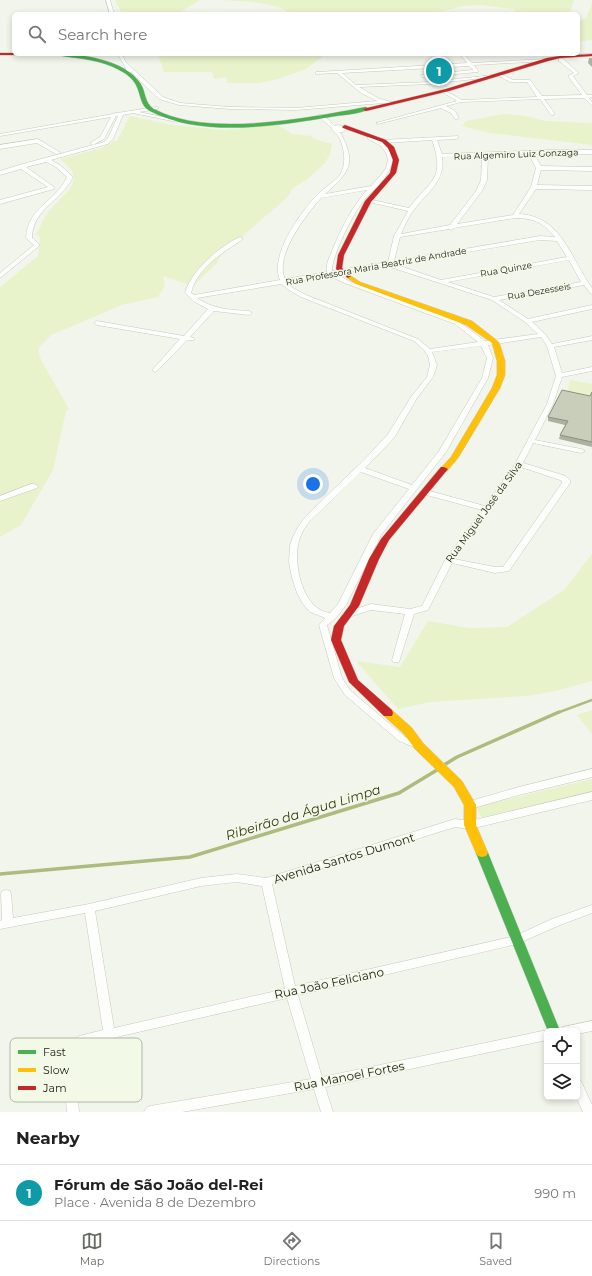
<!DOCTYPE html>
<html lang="en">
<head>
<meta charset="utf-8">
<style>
	:root { --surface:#fff; --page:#f6f6f6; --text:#222; --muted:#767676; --line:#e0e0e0; --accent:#666961 }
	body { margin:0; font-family:Montserrat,sans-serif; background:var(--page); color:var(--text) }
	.controls { position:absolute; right:12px; bottom:12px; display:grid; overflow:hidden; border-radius:6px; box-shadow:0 2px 6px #0003 }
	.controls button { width:36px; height:36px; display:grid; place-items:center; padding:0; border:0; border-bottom:1px solid var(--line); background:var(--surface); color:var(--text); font:20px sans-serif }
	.you { position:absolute; left:313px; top:484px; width:14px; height:14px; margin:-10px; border:3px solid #fff; border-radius:50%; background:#1a73e8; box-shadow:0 0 0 6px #1a73e833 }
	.badge { display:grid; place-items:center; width:26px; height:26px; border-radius:50%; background:var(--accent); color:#fff; font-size:13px; font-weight:700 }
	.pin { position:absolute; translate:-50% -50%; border:2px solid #fff; box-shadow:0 1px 4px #0006 }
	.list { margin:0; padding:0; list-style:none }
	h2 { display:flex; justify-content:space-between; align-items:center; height:52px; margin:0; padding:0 16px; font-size:17px }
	h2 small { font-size:13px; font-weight:400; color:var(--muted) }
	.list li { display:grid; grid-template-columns:26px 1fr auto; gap:12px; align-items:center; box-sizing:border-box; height:56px; padding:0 16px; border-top:1px solid var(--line) }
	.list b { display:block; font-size:15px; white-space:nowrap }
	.list p { margin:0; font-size:13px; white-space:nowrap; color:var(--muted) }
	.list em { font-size:13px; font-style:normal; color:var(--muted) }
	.icon { flex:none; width:22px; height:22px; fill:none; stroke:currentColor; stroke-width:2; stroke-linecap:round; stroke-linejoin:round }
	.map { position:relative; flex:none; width:592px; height:1112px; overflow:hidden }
	.search { position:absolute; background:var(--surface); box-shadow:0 2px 6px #0003; left:12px; right:12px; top:12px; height:44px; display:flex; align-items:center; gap:10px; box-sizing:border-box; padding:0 14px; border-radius:6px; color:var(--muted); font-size:15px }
	.sheet { height:108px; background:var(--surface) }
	nav { display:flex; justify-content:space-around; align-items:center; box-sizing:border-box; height:56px; border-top:1px solid var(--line); background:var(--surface); font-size:11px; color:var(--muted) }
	nav a { display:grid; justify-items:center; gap:2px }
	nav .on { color:var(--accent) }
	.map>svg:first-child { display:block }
	.green { fill:#e8f3cc }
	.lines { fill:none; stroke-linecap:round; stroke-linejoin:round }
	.stream-far1 { stroke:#acbc7e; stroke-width:2.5 }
	.stream { stroke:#acbc7e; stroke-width:3.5 }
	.street-casing { stroke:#c7c9c2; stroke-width:1 }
	.fast-casing { stroke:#c7c9c2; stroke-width:1 }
	.slow-casing { stroke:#c7c9c2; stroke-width:1 }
	.jam-casing { stroke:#c7c9c2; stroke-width:1 }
	.street { fill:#fdfefc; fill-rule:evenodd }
	.fast { fill:#4caf50; fill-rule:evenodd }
	.slow { fill:#ffc107; fill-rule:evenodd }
	.jam { fill:#c62828; fill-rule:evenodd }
	.wall { fill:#adb1a0 }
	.building { fill:#c9ceba; stroke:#8d9082 }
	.labels { text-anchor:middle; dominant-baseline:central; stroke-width:3; stroke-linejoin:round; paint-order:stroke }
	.far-street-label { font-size:9px; fill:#1b1d17; stroke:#f3f9e7 }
	.street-label { font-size:10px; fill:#1b1d17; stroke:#f3f9e7 }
	.near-street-label { font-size:12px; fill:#1b1d17; stroke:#f3f9e7 }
	.near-water-label { font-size:13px; font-style:italic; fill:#333c18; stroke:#f3f9e7 }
	.key { fill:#f3f9e7; stroke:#b2b7a9; stroke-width:1 }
	.key-label { font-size:11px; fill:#1b1d17 }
</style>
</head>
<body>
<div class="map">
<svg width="592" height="1112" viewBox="0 0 592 1112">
	<rect width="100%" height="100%" fill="#f2f5eb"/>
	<!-- green -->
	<path class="green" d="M 115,0 L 200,0 L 177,14 L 122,14 Z
		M 218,0 L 574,0 L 571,9 L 566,14 L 518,14 L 514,9 L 479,5 L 463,6 L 432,14 L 290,14 C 277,1 236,1 218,0 Z
		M 592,3 L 592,40 L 578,42 L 578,22 L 586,18 Z
		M 158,54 L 326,54 L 306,69 L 278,79 L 260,83 L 227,83 L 227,77 L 214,79 L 212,72 L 164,72 Z
		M 504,114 L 526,116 L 545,121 L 592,123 L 592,145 L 490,133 L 462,126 L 466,121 Z
		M 130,116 L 172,125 L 223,130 L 278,125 L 292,134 L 311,136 L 314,139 L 332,144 L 330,154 L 325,163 L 306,180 L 293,188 L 287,198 L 247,232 L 239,243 L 224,252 L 216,264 L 193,286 L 163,276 L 165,286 L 158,297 L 122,305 L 51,335 L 38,349 L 41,360 L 69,409 L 66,411 L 53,470 L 21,525 L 0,537 L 0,287 L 38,256 L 40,237 L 36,234 C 41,227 43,217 50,210 C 65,192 89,181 60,159 L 102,148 L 113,141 L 117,141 Z
		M 570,380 L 592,384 L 592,411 L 565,404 Z
		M 592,554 L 592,681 L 556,691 L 526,696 L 430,702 L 398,709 L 356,661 L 400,667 L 428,621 L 469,628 L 507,627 L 564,590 Z
		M 592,710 L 592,734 L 577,715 Z
		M 592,779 L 592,792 L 482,818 L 476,807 Z"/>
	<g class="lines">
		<!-- stream-far1 -->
		<path class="stream-far1" d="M 557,713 L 592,700"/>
		<!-- stream -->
		<path class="stream" d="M 444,765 L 457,757 L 559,712
			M 0,874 L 190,857 L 399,793 L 437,770"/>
		<defs>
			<path id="street" d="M 106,0 L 110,0 L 114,14 L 110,14 Z
				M 118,54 L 122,54 L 125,61 L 131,67 L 163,97 L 180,103 L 230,107 L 296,108 L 377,101 L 361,93 L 337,73 L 316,74 L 316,72 L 318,72 L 467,63 L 460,54 L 464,54 L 472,63 L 547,59 L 549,60 L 547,61 L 474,65 L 478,71 L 478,72 L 423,77 L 421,76 L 421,75 L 473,70 L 469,66 L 342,73 L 356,85 L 429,82 L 493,75 L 495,76 L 493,77 L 429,84 L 359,87 L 378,98 L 394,103 L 389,106 L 387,105 L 388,104 L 384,103 L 296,110 L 230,109 L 179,105 L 159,99 L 131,72 L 127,73 C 126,66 121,61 118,54 Z
				M 559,59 L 563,59 L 579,73 L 573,76 L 587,95 L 592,95 L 592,97 L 589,98 L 592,102 L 592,106 L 584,98 L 544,99 L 555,114 L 553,115 L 551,115 L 540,99 L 461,102 L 446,106 L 455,111 L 459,118 L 457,119 L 455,119 L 451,113 L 441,108 L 378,124 L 376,123 L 457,101 L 442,92 L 442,91 L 444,90 L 462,100 L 537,97 L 527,82 L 510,82 L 497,75 L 497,74 L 499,73 L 513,80 L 530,80 L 542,96 L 582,95 L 568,76 L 574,73 L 559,61 Z
				M 156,107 L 158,107 L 158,109 L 139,112 L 177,120 L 177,122 L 133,113 L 123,115 L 113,139 L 108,144 L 51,160 L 60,165 L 73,177 C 60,203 33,208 32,238 L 39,244 L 39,246 L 0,278 L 0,273 L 34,245 L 26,238 C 28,206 55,203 67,177 L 56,167 L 46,162 L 26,167 L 54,187 L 54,189 L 0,204 L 0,200 L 48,187 L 21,169 L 0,175 L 0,171 L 19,165 L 104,142 L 108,138 L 118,116 L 116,116 L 104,139 L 93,145 L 90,143 L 100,137 L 111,117 L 0,136 L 0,134 L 113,114 L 115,113 L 117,113 Z
				M 319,115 L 323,115 L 335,126 L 338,125 L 348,128 L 343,132 L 340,132 C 357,163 350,172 325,194 L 371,186 L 381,175 L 386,168 L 388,160 L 386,153 L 381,146 L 368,139 L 368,137 C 381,136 396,153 391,166 C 386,180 374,189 365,199 C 355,210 331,257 332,271 L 388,262 L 394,236 L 408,211 L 365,201 L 368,199 L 409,208 C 430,180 446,180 432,140 L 384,143 L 382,142 L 382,140 L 458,136 L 459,137 L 456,139 L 437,140 L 442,154 L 549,150 L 592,150 L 592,154 L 534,154 L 541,166 L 592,167 L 592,171 L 541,170 L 537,185 L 592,186 L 592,190 L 536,189 L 519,214 C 562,216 570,258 592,288 L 592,294 L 590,293 L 584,285 L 499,300 L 528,319 L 592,305 L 592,309 L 532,322 L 545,334 L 552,344 L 592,336 L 592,340 L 554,347 L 562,373 L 592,367 L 592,371 L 562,377 L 553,404 L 535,440 L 581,449 L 585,451 L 581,453 L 533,443 L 523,463 L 566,476 L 570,480 L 570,483 L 509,571 L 495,573 L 452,563 L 428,610 L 414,614 L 399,662 L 393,662 L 392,660 L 405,614 L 371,610 L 346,618 L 342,615 L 343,613 L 371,604 L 410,609 L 422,606 L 445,560 L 482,510 L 423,494 L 422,492 L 426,490 L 485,506 L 515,464 L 547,404 L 556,376 L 547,346 L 541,337 L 488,345 L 493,358 L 488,378 L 446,452 L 381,535 L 346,605 L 336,618 L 327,625 L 342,678 L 351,691 L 405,737 L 422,744 L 424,746 L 422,748 L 419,749 L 399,741 L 345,695 L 334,678 L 319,625 L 325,618 L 310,612 L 303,604 L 297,593 L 292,578 L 289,562 L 290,546 L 292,539 L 298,527 L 305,517 L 365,459 L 388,434 L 411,397 L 427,377 L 430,365 L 428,356 L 424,350 L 414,341 L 301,297 L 289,290 L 281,284 L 197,298 C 213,309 230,310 249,311 L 252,313 L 249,315 L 214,311 L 190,337 L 194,338 L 194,340 L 187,340 L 157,371 L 155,372 L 152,370 L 153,369 L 180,339 L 97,325 L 94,323 L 97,321 L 184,336 L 208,309 L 193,301 L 185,293 C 190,272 221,245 240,237 L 242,238 L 242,240 C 223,252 196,269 191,293 L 194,295 L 280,280 C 269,256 301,211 318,194 C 325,187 335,182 341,173 C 348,160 343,136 331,129 L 332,128 L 319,117 ZM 529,154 L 536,168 L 531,187 L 513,215 L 457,224 L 482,191 L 487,180 L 488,156 ZM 482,156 L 481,180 L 476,191 L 450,225 L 401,234 C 405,224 410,214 417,206 C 429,191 446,179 442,157 ZM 367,190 C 352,207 343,225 334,246 C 331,255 325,263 327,272 L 285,279 C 274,256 306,215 321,198 ZM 515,218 C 533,218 543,222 555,237 L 540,236 L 394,261 L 400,237 L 449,229 L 451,230 L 454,228 ZM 540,240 L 557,241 L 567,257 L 441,280 L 394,264 ZM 569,260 L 581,282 L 494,297 L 448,282 ZM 387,266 L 492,300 L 525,322 L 538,334 L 485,341 L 459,322 L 351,282 L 336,274 ZM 329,276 L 347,284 L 455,324 L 478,342 L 430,349 L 418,339 L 306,295 L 293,288 L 287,283 ZM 481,346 L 487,358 L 482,378 L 439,451 L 412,485 L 365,468 L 394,438 L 417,398 L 433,377 L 437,365 L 432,352 ZM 521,467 L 560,480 L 562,481 L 562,483 L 503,567 L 495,567 L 454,559 ZM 361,472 L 409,489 L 373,534 L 338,604 L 330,613 C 303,610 294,567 298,545 C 300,536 304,527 311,520 Z
				M 38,139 L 61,153 L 56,154 L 37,143 L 0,149 L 0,145 Z
				M 31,484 L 34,484 L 38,486 L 37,488 L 0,501 L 0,496 Z
				M 592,769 L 592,777 L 519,795 L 470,809 L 467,808 L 465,805 L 467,802 L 519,787 Z
				M 592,792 L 592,800 L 470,829 L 455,827 L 272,884 L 295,986 L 515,936 L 552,919 L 592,905 L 592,913 L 560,925 L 517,944 L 298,995 L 322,1077 L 547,1030 L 550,1031 L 547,1031 L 547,1040 L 325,1087 L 333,1112 L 321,1112 L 314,1089 L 182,1112 L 144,1112 L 146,1108 L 150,1106 L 311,1079 L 287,998 L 86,1044 L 78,1050 L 74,1055 L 79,1112 L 67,1112 L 62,1054 L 70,1042 L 79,1036 L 103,1030 L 85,913 L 0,929 L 0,921 L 2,920 L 1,894 L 2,891 L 6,890 L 10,891 L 11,894 L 13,918 L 89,904 L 201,878 L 237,874 L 266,878 L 455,819 L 470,821 ZM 237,882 L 262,886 L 285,989 L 114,1028 L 95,911 L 201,886 Z
				M 592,1021 L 592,1031 L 577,1034 L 577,1031 L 561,1031 L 563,1027 Z
				M 577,1080 L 581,1081 L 592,1105 L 592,1112 L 583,1112 L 576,1097 Z"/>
			<path id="fast" d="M 57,54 C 82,54 125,60 140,83 C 146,91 144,103 154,109 C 207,138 308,118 366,107 L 369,109 C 361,114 341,115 330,117 C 276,126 201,138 150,111 C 140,106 141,94 136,85 C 133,79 127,74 121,71 C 108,63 92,60 77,58 C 71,57 62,57 57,54 Z
				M 482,849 L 486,850 L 488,853 L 560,1031 L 548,1031 L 476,853 L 478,850 Z"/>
			<path id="slow" d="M 348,274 L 360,282 L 472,321 L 499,342 L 505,361 L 505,375 L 500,388 L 458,458 L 447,471 L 444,471 L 440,469 L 451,457 L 492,388 L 497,375 L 497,361 L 492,343 L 466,325 L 356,284 L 346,277 L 346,275 Z
				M 388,709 L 392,710 L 412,728 L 423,743 L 462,781 L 476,805 L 476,825 L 488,853 L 486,856 L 482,857 L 478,856 L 476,853 L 464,825 L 464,805 L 454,787 L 415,749 L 404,734 L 384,716 L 383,713 L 384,710 Z"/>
			<path id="jam" d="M 0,53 L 14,53 L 14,54 L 16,54 L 14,55 L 0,55 Z
				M 592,54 L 592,56 L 560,58 L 548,61 L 449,91 L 366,111 L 363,109 L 446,89 L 547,58 L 560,56 Z
				M 345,125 L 386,140 L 394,147 L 399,160 L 396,173 L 371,202 L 344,255 L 342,268 L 351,276 L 348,278 L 336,269 L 338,255 L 365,201 L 390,173 L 393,160 L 388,148 L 382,142 L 343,128 L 342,127 Z
				M 441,467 L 444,467 L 448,469 L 389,540 L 379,559 L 359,606 L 344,626 L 341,640 L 358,680 L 392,710 L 393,713 L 392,716 L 384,716 L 349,682 L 331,640 L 334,626 L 350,605 L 369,559 L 381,539 Z"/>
		</defs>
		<!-- street casing -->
		<use href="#street" class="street-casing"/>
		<!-- fast casing -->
		<use href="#fast" class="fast-casing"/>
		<!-- slow casing -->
		<use href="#slow" class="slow-casing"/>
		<!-- jam casing -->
		<use href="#jam" class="jam-casing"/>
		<!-- street -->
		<use href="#street" class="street"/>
		<!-- fast -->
		<use href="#fast" class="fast"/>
		<!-- slow -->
		<use href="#slow" class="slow"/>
		<!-- jam -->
		<use href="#jam" class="jam"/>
	</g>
	<!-- wall -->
	<path class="wall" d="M 589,58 L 592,58 L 592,67 L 588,63 Z
		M 592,392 L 592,447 L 559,439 L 560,435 L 565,425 L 548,421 L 548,417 L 590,396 Z"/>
	<!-- building -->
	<path class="building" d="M 562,390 L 590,396 L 592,392 L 592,442 L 560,435 L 568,421 L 548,417 Z"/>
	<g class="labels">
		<!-- far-street labels -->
		<g class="far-street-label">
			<text transform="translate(516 154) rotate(-2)">Rua Algemiro Luiz Gonzaga</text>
			<text transform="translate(376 266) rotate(-10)">Rua Professora Maria Beatriz de Andrade</text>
			<text transform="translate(506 269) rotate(-10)">Rua Quinze</text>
			<text transform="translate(539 291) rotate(-10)">Rua Dezesseis</text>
		</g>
		<!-- street labels -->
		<g class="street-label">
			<text transform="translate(484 512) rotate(-54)">Rua Miguel José da Silva</text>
		</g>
		<!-- near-street labels -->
		<g class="near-street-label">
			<text transform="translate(344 858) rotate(-17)">Avenida Santos Dumont</text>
			<text transform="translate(329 983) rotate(-12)">Rua João Feliciano</text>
			<text transform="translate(349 1076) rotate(-11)">Rua Manoel Fortes</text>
		</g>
		<!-- near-water labels -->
		<g class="near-water-label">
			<text transform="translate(303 812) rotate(-17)">Ribeirão da Água Limpa</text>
		</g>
	</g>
	<!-- legend -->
	<rect x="10" y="1038" width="132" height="64" rx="6" class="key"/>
	<rect x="18" y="1050" width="18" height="4" fill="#4caf50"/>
	<rect x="18" y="1068" width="18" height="4" fill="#ffc107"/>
	<rect x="18" y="1086" width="18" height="4" fill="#c62828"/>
	<g class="key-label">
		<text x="43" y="1056">Fast</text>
		<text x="43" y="1074">Slow</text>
		<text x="43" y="1092">Jam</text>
	</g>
</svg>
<div class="controls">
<button><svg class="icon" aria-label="locate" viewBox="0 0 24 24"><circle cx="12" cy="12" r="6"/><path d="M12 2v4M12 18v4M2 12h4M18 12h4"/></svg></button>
<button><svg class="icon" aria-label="layers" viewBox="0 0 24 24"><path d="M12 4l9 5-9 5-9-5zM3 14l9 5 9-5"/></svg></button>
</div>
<div class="you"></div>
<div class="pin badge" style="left:439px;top:71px;background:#0f9aa8">1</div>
<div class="search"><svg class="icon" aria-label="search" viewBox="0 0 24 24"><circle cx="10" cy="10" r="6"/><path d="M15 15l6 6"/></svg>Search here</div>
</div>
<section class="sheet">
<h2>Nearby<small></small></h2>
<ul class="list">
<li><span class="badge" style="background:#0f9aa8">1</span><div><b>Fórum de São João del-Rei</b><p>Place · Avenida 8 de Dezembro</p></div><em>990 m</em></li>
</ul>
</section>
<nav>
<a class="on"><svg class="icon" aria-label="map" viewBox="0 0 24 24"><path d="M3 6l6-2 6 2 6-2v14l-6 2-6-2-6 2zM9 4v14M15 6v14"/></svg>Map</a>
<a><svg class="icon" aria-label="directions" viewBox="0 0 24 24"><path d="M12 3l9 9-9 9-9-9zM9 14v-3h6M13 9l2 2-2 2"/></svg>Directions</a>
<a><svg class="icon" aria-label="saved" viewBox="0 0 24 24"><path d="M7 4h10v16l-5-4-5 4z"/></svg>Saved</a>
</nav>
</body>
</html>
